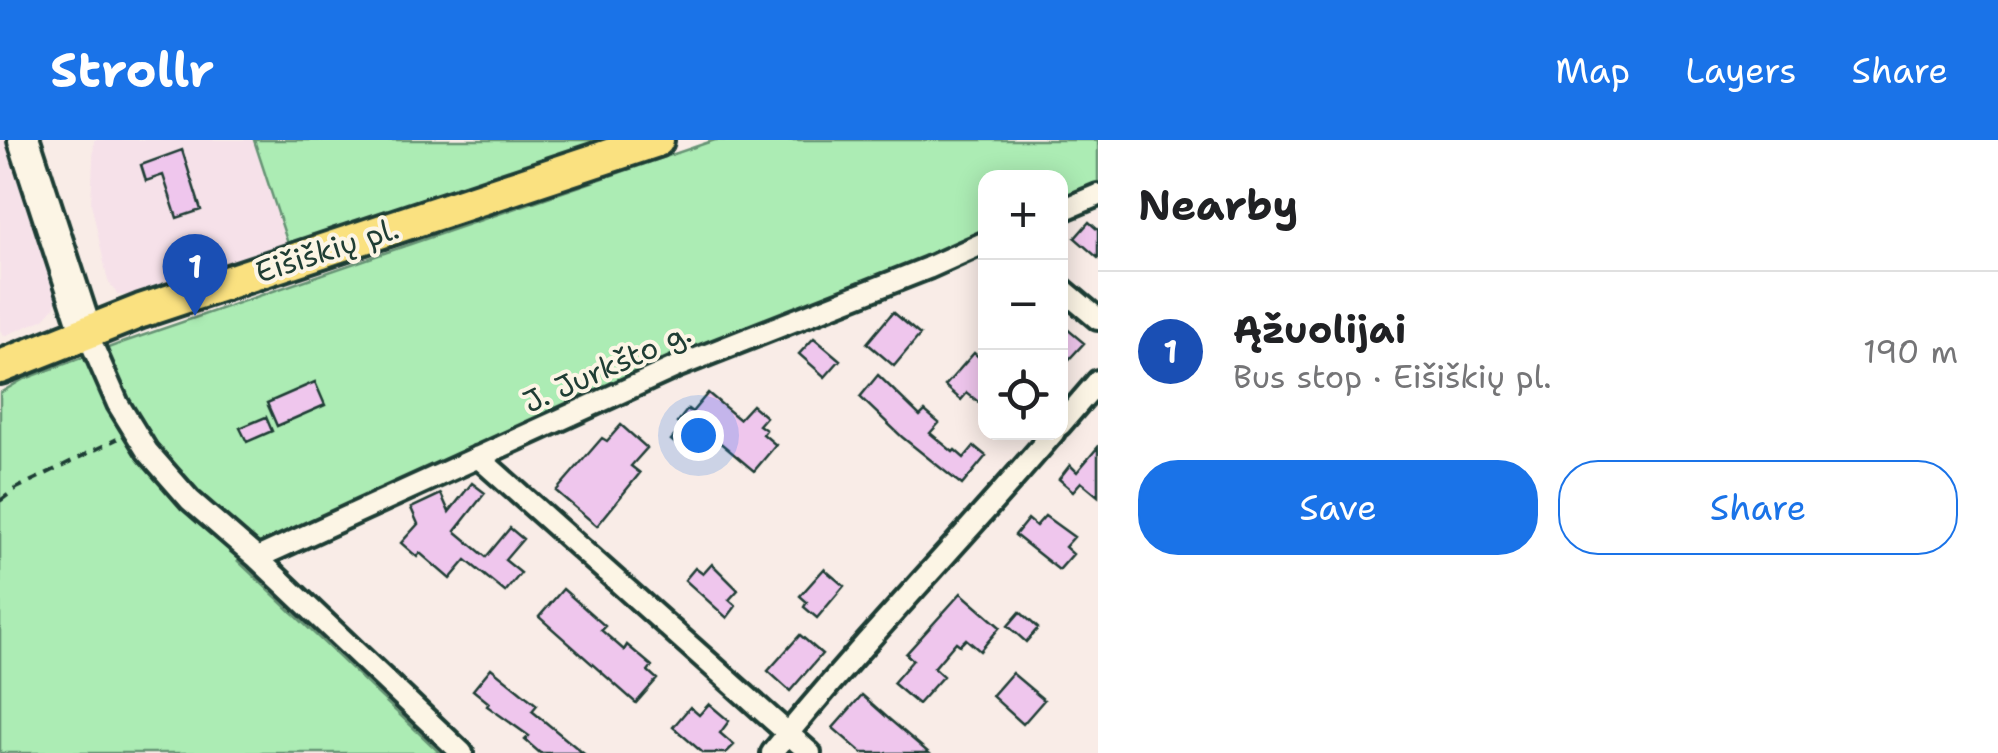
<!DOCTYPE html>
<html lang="en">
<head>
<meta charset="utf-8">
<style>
	:root { --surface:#fff; --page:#f6f6f6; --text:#202124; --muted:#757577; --line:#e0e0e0; --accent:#1a73e8 }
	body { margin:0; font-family:"Shantell Sans",sans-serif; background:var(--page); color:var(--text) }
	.controls { position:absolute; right:30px; top:30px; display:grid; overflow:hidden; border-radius:20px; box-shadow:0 5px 25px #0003 }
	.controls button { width:90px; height:90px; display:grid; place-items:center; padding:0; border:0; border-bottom:2px solid var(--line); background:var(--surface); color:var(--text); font:50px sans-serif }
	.you { position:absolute; left:698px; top:295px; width:35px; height:35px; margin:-25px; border:8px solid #fff; border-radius:50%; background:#1a73e8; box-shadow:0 0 0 15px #1a73e833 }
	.badge { display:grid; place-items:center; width:65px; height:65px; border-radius:50%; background:var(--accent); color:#fff; font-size:32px; font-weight:700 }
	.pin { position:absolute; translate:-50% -82px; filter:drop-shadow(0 2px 5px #0008) }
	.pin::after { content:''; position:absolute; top:52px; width:35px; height:30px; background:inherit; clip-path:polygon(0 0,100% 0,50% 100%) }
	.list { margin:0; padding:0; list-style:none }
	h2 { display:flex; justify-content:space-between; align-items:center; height:130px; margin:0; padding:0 40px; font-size:42px }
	h2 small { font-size:32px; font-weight:400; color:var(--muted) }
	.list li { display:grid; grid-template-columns:65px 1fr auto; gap:30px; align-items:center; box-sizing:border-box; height:160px; padding:0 40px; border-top:2px solid var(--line) }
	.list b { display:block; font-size:38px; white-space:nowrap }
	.list p { margin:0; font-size:32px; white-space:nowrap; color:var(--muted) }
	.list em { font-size:32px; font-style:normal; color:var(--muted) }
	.actions { display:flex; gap:20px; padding:30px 40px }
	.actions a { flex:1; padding:22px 0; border:2px solid var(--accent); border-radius:40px; text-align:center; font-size:35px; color:var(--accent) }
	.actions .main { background:var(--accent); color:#fff }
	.icon { flex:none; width:55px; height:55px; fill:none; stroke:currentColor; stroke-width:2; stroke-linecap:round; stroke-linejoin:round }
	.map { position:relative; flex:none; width:1098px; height:613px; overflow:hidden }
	header { display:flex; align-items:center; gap:60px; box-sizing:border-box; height:140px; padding:0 50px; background:var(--accent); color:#fff }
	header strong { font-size:48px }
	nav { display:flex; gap:55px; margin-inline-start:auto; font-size:35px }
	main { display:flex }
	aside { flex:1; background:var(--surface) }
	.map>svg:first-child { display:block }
	.built { fill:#f6e1e9 }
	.green { fill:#acecb4; stroke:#669474; stroke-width:2.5 }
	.building { fill:#efc6ed; stroke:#1f3d34; stroke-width:2.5 }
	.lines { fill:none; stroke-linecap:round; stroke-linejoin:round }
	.minor-casing { stroke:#1f3d34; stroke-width:28 }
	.secondary-casing { stroke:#1f3d34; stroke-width:38 }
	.primary-casing { stroke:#1f3d34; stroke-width:40 }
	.path { stroke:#1f3d34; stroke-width:4; stroke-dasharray:10 8; stroke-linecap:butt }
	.minor { stroke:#fcf5e5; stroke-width:20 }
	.secondary { stroke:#fcf5e5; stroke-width:30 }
	.primary { stroke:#fae180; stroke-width:32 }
	.labels { text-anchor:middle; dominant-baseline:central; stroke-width:8; stroke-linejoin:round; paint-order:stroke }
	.street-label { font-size:30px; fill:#1f3d34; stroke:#fcf5e5 }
</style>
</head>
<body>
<header>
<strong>Strollr</strong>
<nav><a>Map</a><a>Layers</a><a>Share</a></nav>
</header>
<main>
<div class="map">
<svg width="1098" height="613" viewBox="0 0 1098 613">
	<rect width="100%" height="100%" fill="#f9ece7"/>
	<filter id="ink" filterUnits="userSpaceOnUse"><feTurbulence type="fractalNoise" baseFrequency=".01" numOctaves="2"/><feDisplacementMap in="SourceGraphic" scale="20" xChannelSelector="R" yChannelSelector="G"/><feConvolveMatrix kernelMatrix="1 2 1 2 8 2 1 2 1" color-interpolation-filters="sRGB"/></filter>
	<g filter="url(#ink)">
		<!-- built -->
		<path class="built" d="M 0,0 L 11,0 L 59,150 L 54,168 L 44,179 L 4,196 L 0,190 Z
			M 94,0 L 254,0 L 289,107 L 132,156 L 118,155 L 108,141 L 91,63 Z"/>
		<!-- green -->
		<path class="green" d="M 254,0 L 607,0 L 421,59 L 289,107 Z
			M 715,0 L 1098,0 L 1098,45 L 1061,61 L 1060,38 L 986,38 L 985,93 L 478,307 L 238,421 L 440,613 L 0,613 L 0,253 L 22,240 L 124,202 Z"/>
		<!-- building -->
		<path class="building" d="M 182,10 L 201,70 L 177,78 L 163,35 L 146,41 L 141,25 Z
			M 1089,82 L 1098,90 L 1098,118 L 1075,98 Z
			M 893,172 L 920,195 L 894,226 L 867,203 Z
			M 1060,183 L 1084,203 L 1060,229 Z
			M 814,198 L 840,220 L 825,237 L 799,214 Z
			M 974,213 L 986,223 L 986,268 L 967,253 L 961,260 L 945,246 Z
			M 878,235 L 920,276 L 925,271 L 939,283 L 930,293 L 953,312 L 955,310 L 964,318 L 974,306 L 986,316 L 962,345 L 902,297 L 860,257 Z
			M 315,242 L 325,265 L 277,286 L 267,263 Z
			M 708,253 L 739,279 L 752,265 L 766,277 L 759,285 L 766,290 L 763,294 L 776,305 L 754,331 L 705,290 L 684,311 L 671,300 L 682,287 L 677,283 L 688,269 L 692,272 Z
			M 266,277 L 272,291 L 247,302 L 240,288 Z
			M 621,285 L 647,308 L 631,326 L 640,333 L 597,386 L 556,351 L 602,298 L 607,301 Z
			M 1098,307 L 1098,356 L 1081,342 L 1073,351 L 1059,339 L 1070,325 L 1077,332 Z
			M 472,343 L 485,353 L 455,391 L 486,417 L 510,388 L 523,399 L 505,420 L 521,433 L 505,452 L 466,420 L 450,439 L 420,413 L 417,417 L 401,403 L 418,384 L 411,368 L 441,354 L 449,372 Z
			M 1045,376 L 1074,397 L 1065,407 L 1073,414 L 1059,430 L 1015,395 L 1028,379 L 1036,386 Z
			M 712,424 L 738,450 L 729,460 L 736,466 L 727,478 L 685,440 L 695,428 L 703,434 Z
			M 824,429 L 844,446 L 817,478 L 804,467 L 807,462 L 800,456 Z
			M 563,449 L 605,486 L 601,490 L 624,510 L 627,505 L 652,526 L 648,531 L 657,539 L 636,563 L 539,477 Z
			M 961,453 L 1000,487 L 980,511 L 966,499 L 960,505 L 956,502 L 934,528 L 943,536 L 918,564 L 893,543 L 913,520 L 906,514 Z
			M 1020,472 L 1038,488 L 1026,502 L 1008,486 Z
			M 800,495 L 822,514 L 790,551 L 768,531 Z
			M 491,528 L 537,565 L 532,571 L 583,613 L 540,613 L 525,600 L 529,596 L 487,566 L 489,563 L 473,550 Z
			M 1012,533 L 1044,560 L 1023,584 L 992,556 Z
			M 862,555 L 889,579 L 929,613 L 862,613 L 833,588 Z
			M 709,564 L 729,581 L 720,593 L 734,605 L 726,613 L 703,613 L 673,587 L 690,567 L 699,575 Z"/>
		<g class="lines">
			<defs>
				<path id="minor" d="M 1060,71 L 1098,55
					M 1060,147 L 1098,179
					M 86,191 L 118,264 L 147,311 L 190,360 L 257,418 L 462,613
					M 1060,285 L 1098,241
					M 478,317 L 810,613
					M 257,418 L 676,227 L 928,128 L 986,102
					M 772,613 C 862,502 961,401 1054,292"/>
				<path id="secondary" d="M 24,0 L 86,191"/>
				<path id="primary" d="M 0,227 L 141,171 L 657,0"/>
			</defs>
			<!-- minor casing -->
			<use href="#minor" class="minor-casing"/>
			<!-- secondary casing -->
			<use href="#secondary" class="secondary-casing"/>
			<!-- primary casing -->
			<use href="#primary" class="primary-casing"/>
			<!-- path -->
			<path class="path" d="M 0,361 L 17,348 L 117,299"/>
			<!-- minor -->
			<use href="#minor" class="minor"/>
			<!-- secondary -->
			<use href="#secondary" class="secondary"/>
			<!-- primary -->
			<use href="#primary" class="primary"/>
		</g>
	</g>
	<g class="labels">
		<!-- street labels -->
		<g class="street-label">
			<text transform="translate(327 110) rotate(-18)">Eišiškių pl.</text>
			<text transform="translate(607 227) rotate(-24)">J. Jurkšto g.</text>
		</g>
	</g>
</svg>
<div class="controls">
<button>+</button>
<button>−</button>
<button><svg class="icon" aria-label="locate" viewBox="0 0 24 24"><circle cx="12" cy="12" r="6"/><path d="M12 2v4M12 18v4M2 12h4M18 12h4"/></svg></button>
</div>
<div class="you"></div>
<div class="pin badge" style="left:195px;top:176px;background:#1a4fb4">1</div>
</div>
<aside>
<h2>Nearby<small></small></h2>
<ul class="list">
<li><span class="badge" style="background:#1a4fb4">1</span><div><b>Ąžuolijai</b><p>Bus stop · Eišiškių pl.</p></div><em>190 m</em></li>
</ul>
<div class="actions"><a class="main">Save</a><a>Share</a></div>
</aside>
</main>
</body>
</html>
